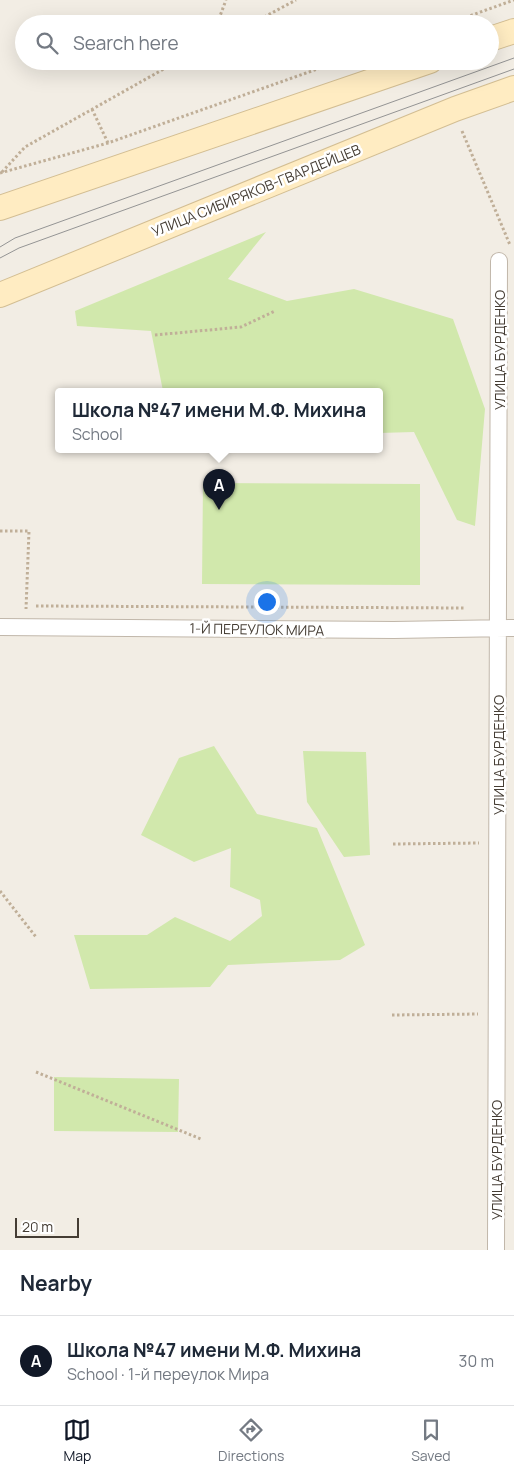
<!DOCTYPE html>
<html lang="en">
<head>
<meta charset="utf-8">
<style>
	:root { --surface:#fff; --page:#f2f2f3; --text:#1f2937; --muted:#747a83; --line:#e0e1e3; --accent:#111827 }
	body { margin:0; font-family:Manrope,sans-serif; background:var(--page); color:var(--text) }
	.scale { position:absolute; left:15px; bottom:12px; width:64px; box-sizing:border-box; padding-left:5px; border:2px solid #453d34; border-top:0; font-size:14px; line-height:18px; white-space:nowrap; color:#453d34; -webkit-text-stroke:4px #fff; paint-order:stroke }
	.you { position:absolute; left:266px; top:601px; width:18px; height:18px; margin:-12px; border:4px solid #fff; border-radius:50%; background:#1a73e8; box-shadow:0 0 0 8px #1a73e833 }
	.badge { display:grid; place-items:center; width:32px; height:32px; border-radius:50%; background:var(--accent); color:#fff; font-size:16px; font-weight:700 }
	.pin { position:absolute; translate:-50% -41px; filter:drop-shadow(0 1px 2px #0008) }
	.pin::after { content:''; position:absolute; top:26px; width:18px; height:15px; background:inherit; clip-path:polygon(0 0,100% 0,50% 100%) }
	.popup { position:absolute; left:55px; top:388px; width:328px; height:65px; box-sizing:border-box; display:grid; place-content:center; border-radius:5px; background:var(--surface); filter:drop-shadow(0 1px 4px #0005); font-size:16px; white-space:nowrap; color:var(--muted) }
	.popup b { font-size:19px; color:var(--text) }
	.popup::after { content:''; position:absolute; left:50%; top:100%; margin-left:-10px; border:10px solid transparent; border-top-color:var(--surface) }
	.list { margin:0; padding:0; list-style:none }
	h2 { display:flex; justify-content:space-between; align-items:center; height:65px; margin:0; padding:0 20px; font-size:21px }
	h2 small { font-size:16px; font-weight:400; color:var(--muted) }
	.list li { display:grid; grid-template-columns:32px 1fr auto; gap:15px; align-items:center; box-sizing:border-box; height:90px; padding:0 20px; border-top:1px solid var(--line) }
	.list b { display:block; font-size:19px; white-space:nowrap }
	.list p { margin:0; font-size:16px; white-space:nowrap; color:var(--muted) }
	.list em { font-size:16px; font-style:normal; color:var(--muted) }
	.icon { flex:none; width:28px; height:28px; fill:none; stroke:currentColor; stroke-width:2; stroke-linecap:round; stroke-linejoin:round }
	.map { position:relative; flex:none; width:514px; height:1250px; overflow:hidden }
	.search { position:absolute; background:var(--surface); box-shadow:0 5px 20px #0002; left:15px; right:15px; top:15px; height:55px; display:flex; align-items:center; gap:12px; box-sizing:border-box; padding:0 18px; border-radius:28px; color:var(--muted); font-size:19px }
	.sheet { height:155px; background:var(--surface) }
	nav { display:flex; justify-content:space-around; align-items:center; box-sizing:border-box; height:70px; border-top:1px solid var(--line); background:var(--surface); font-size:14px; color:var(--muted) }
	nav a { display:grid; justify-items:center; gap:2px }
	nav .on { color:var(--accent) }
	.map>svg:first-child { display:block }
	.green { fill:#d1e8ac }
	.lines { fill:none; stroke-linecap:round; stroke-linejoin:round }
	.minor-casing { stroke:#c1b7aa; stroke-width:18 }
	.secondary-casing { stroke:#d3be93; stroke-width:26 }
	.path { stroke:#c0af98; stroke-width:3; stroke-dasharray:2.5 2.5; stroke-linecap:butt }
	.minor { stroke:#fff; stroke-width:16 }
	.secondary { stroke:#ffecc2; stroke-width:24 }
	.tram { stroke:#949494; stroke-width:1 }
	.labels { text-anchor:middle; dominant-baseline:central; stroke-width:5; stroke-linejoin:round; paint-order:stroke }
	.street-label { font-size:14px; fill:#453d34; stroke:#fff }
</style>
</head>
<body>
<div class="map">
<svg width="514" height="1250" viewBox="0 0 514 1250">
	<rect width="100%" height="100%" fill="#f2ede4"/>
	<!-- green -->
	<path class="green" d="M 266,232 L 228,279 L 287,301 L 354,289 L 453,319 L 485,409 L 475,526 L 457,520 L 414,432 L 379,433 L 379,391 L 163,391 L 151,331 L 77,326 L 75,311 Z
		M 203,483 L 420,484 L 420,585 L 202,584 Z
		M 214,746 L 257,814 L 317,828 L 365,945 L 340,960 L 228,965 L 210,987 L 90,989 L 74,935 L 147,935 L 175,917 L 230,941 L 262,916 L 260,900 L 230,887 L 231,848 L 194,862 L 141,835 L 179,758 Z
		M 303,751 L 366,752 L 370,855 L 344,857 L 307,802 Z
		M 54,1077 L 179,1079 L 178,1132 L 54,1131 Z"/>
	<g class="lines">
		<defs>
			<path id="minor" d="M 0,627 L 394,630 L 514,628
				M 496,1250 L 499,261"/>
			<path id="secondary" d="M 490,39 L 514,31
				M 0,208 L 430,61
				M 0,295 L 455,109 L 514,88"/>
		</defs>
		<!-- minor casing -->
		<use href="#minor" class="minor-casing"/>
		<!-- secondary casing -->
		<use href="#secondary" class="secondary-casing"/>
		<!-- path -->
		<path class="path" d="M 217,24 L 226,0
			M 251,24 L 296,0
			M 447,24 L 514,0
			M 92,109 L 108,143
			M 462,131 L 510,245
			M 2,172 L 25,147 L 178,61
			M 0,173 L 108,143 L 340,61
			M 155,335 L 241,327 L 275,311
			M 0,531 L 29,531 L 26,609
			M 36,606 L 466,608
			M 393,844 L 479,843
			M 0,891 L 36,937
			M 392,1015 L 478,1014
			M 36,1072 L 201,1139"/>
		<!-- minor -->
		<use href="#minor" class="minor"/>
		<!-- secondary -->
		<use href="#secondary" class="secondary"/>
		<!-- tram -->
		<path class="tram" d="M 0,247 L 15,238 L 514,58
			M 0,258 L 19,248 L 514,69"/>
	</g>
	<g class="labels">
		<!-- street labels -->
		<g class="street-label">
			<text transform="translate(256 190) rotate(-22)">УЛИЦА СИБИРЯКОВ-ГВАРДЕЙЦЕВ</text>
			<text transform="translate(499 350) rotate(-90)">УЛИЦА БУРДЕНКО</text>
			<text transform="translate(257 629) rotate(1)">1-Й ПЕРЕУЛОК МИРА</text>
			<text transform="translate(498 755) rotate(-90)">УЛИЦА БУРДЕНКО</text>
			<text transform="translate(496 1160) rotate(-90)">УЛИЦА БУРДЕНКО</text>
		</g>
	</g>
</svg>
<div class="scale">20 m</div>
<div class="you"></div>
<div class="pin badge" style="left:219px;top:510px">A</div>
<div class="popup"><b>Школа №47 имени М.Ф. Михина</b>School</div>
<div class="search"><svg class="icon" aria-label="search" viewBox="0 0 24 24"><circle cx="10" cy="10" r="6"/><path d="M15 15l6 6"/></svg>Search here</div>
</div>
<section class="sheet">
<h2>Nearby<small></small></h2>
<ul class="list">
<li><span class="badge">A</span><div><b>Школа №47 имени М.Ф. Михина</b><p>School · 1-й переулок Мира</p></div><em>30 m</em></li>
</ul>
</section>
<nav>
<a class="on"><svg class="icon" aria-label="map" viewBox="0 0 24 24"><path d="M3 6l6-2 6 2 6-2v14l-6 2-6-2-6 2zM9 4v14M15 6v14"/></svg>Map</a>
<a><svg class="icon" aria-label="directions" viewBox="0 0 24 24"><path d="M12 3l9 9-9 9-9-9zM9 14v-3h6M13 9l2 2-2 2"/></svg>Directions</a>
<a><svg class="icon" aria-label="saved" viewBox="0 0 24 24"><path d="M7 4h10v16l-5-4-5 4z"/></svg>Saved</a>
</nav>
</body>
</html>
